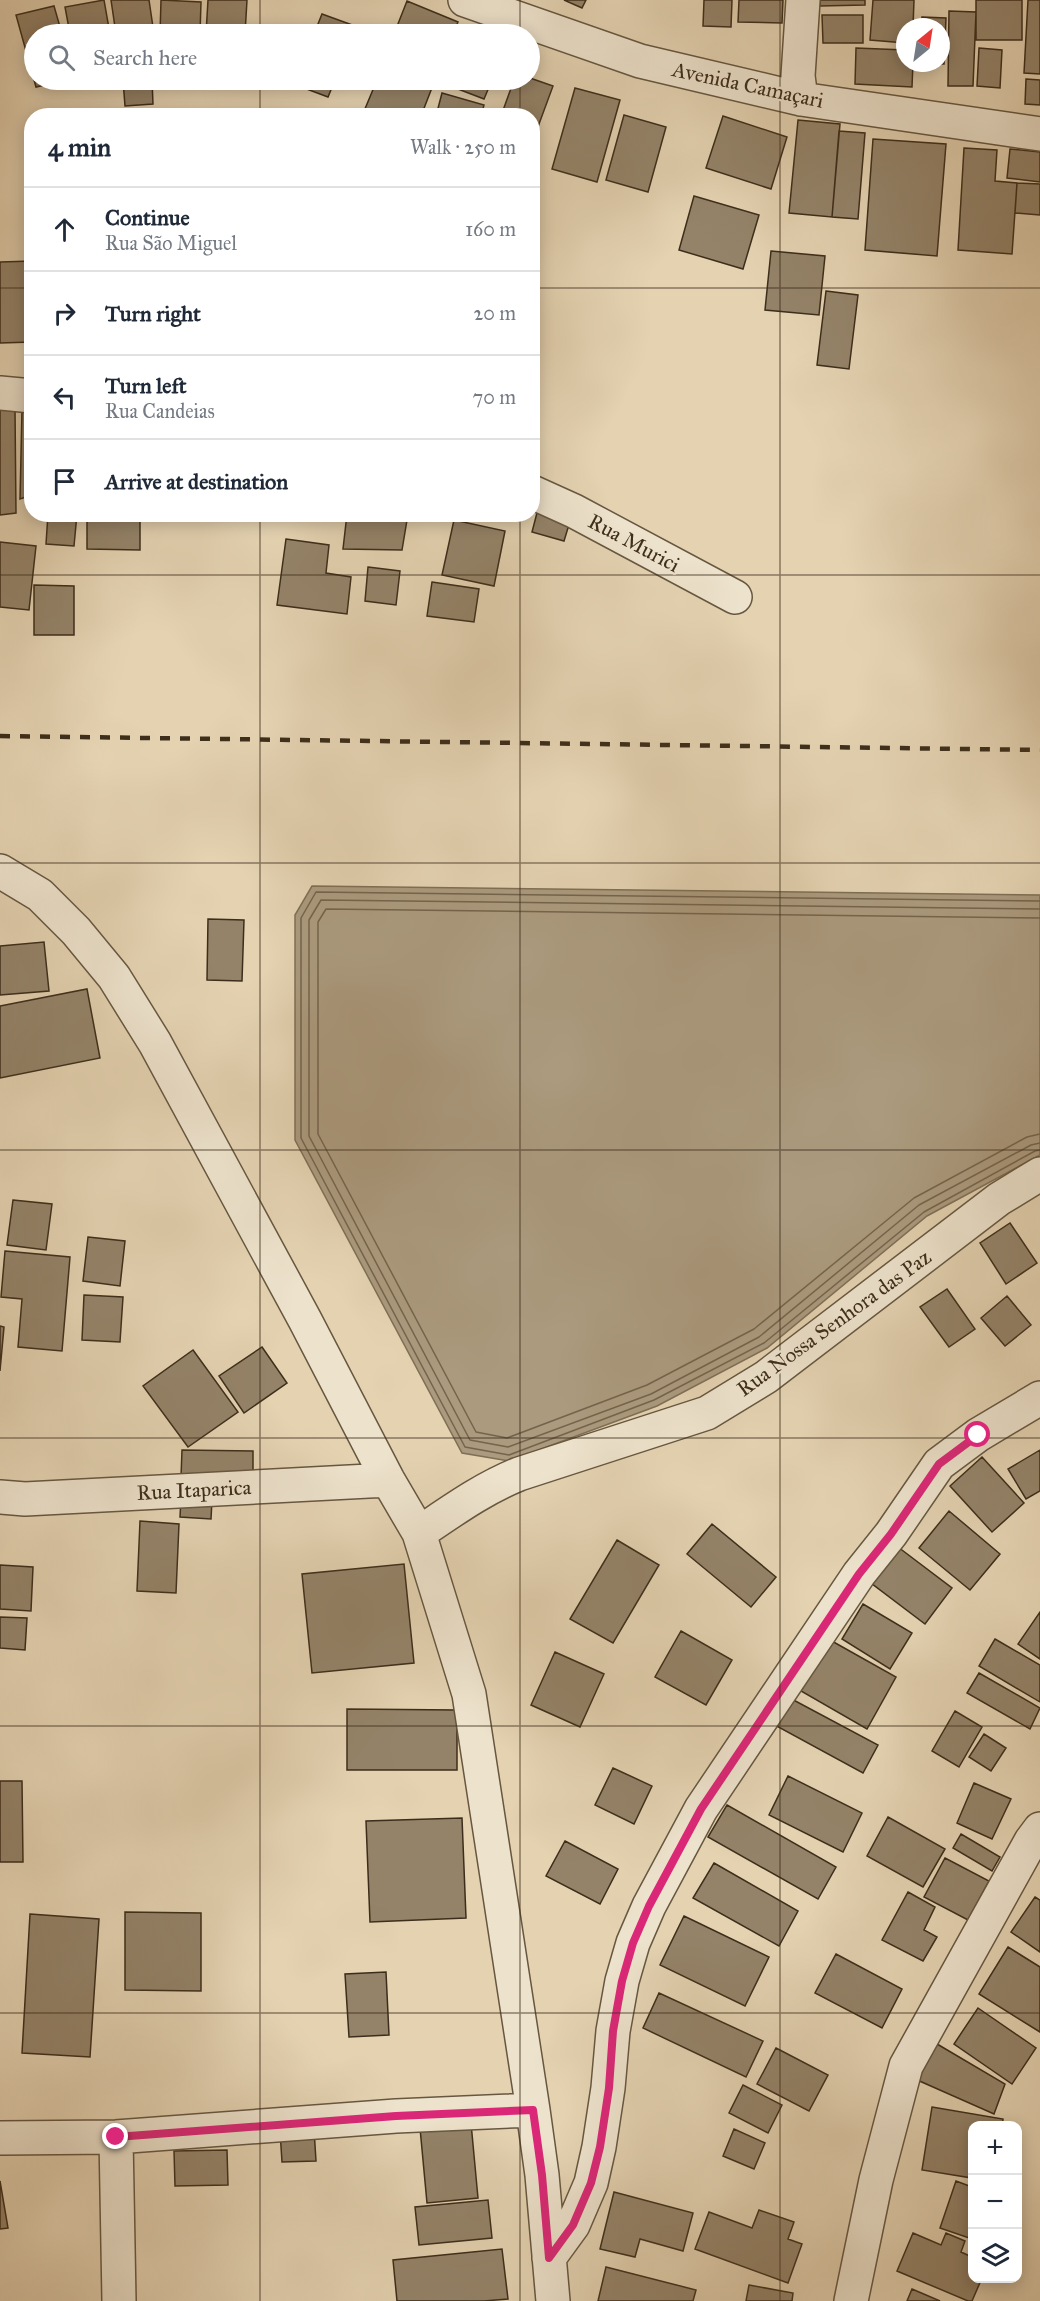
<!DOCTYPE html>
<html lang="en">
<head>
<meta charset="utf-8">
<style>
	:root { --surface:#fff; --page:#f2f2f3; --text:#1f2937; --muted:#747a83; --line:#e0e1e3 }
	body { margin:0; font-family:"IM FELL Great Primer",serif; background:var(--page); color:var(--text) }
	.controls { position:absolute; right:18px; bottom:18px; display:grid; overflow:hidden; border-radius:12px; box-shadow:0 3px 15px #0003 }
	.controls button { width:54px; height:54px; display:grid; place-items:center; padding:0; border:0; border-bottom:2px solid var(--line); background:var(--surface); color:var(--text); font:30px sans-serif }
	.compass { position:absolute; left:896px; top:18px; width:54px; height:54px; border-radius:50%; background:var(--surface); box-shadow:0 3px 15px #0003; rotate:30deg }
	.stop { position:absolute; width:18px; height:18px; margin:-14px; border:4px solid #db2777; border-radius:50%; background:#fff }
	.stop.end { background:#db2777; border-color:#fff; box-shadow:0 2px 6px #0008 }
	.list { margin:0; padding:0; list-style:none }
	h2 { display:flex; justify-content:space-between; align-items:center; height:78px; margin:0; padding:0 24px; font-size:26px }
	h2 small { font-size:20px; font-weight:400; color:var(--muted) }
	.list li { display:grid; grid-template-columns:39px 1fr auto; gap:18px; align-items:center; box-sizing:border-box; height:84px; padding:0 24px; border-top:2px solid var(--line) }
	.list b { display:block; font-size:22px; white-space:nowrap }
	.list p { margin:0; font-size:20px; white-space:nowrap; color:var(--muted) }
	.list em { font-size:20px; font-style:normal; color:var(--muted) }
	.icon { flex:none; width:33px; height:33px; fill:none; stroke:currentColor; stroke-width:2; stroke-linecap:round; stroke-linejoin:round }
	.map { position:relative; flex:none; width:1040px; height:2301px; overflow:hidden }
	.search { position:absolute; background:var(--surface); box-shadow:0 3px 15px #0003; left:24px; top:24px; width:516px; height:66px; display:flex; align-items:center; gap:15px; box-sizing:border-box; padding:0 21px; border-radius:33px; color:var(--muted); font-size:22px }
	.panel { position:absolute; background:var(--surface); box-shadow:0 3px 15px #0003; left:24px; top:108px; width:516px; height:414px; border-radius:24px }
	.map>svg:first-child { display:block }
	.water { fill:#ab9a7e; stroke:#7f6f56; stroke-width:1.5 }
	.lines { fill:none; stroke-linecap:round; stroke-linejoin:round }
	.shore { stroke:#74644c; stroke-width:1.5 }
	.building { fill:#948369; stroke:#3d2e1b; stroke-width:1.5 }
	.minor-casing { stroke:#675740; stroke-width:36 }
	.minor { stroke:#ede2cc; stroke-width:33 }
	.rail { stroke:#3d2e1b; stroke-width:4.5; stroke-dasharray:10 10; stroke-linecap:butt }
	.route { stroke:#db2777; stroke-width:8 }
	.grid { fill:none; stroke:#3d2e1b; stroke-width:1.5; stroke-opacity:0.55 }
	.labels { text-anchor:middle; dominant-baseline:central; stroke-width:4.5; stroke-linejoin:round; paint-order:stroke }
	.street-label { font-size:21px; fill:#3d2e1b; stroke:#ede2cc }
</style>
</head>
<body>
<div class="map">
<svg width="1040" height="2301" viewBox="0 0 1040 2301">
	<rect width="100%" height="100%" fill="#e4d2b1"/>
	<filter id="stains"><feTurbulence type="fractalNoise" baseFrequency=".00333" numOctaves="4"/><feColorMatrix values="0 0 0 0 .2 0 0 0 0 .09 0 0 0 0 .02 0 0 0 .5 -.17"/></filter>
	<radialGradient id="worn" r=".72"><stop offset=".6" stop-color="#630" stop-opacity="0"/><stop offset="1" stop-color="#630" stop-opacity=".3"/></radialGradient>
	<!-- water -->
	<path class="water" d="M 312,886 L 1040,895 L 1040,1155 L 927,1216 L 767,1348 L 657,1406 L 509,1461 L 462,1453 L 295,1140 L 295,915 Z"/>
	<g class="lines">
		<!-- shore -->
		<path class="shore" d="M 1040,901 L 316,892 L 301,918 L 301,1138 L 465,1447 L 509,1455 L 654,1400 L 764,1343 L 924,1212 L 1035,1151 L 1040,1150
			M 1040,909 L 321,900 L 309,920 L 309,1136 L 470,1440 L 508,1447 L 651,1394 L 759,1337 L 919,1205 L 1031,1145 L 1040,1143
			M 1040,918 L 326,909 L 318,922 L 318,1134 L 476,1432 L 507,1438 L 647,1385 L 754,1329 L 914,1198 L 1027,1137 L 1040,1134"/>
	</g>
	<!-- building -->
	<path class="building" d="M 104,0 L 110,34 L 70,34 L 65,7 Z
		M 111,0 L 149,0 L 154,34 L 116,34 Z
		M 161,0 L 201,2 L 200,34 L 160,34 Z
		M 208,0 L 247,0 L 245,34 L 206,34 Z
		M 564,0 L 586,0 L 582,8 Z
		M 704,0 L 732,0 L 731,27 L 703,26 Z
		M 739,0 L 783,0 L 782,23 L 738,22 Z
		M 820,0 L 865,0 L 865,5 L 820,6 Z
		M 873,0 L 914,0 L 913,27 L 905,27 L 905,43 L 870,40 Z
		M 976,0 L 1022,0 L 1022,40 L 976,40 Z
		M 1028,0 L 1040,0 L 1040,74 L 1024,73 Z
		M 407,1 L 458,22 L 453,34 L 394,34 Z
		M 54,6 L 62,34 L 34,34 L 34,80 L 67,80 L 36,87 L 16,15 Z
		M 949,11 L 976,12 L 973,86 L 948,86 Z
		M 322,14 L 355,26 L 352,34 L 314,34 Z
		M 822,15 L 863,15 L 863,43 L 823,43 Z
		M 922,17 L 946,18 L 944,64 L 920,63 L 941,63 L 941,27 L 921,27 Z
		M 856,48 L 905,50 L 905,63 L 913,63 L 912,87 L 855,84 Z
		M 979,48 L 1002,50 L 1000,88 L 977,86 Z
		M 530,78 L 553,86 L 532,143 L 532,116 L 501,116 L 514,80 L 530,80 Z
		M 1026,79 L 1040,80 L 1040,105 L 1025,104 Z
		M 79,80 L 118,80 L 118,81 L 81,87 Z
		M 123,80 L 152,80 L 153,104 L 125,106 Z
		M 297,80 L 335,80 L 328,97 L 296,85 Z
		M 377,80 L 435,80 L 421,116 L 362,116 Z
		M 446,80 L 492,80 L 484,99 L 445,84 Z
		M 575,88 L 620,100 L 597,182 L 552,169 Z
		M 442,93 L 484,105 L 481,116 L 436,116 Z
		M 624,115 L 666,127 L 648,192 L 606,180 Z
		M 723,116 L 787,137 L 771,189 L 706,168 Z
		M 798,120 L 840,124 L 832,217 L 789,213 Z
		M 839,131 L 865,133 L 858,219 L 832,217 Z
		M 873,139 L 946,144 L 937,256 L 865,250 Z
		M 964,148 L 997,150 L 995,181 L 1017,183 L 1012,254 L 958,250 Z
		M 1010,149 L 1040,152 L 1040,182 L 1007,178 Z
		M 1017,183 L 1040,184 L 1040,215 L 1015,213 Z
		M 694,196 L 759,215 L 743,269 L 679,250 Z
		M 771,251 L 825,256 L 819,315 L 765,310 Z
		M 32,261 L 32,342 L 0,343 L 0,262 Z
		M 826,291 L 858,295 L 849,369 L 817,365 Z
		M 0,409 L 15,409 L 16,513 L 0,515 Z
		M 22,410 L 32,412 L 32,495 L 20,499 Z
		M 538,509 L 571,518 L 564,541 L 532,532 Z
		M 48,514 L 77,514 L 74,546 L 46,544 Z
		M 87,514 L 140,514 L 140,550 L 87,549 Z
		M 347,514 L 408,514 L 402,550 L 343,549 Z
		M 454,520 L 505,531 L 494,586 L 442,575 Z
		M 286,539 L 329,545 L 326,573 L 351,577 L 347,614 L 277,605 Z
		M 0,542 L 36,546 L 29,610 L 0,607 Z
		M 368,567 L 400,571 L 396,605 L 365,601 Z
		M 432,582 L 479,589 L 474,622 L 427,616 Z
		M 34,585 L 74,586 L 74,635 L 34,635 Z
		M 208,919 L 244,920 L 242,981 L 207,980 Z
		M 44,942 L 49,991 L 0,995 L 0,946 Z
		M 87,989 L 100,1058 L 0,1078 L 0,1006 Z
		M 13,1200 L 52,1204 L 46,1250 L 7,1245 Z
		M 1010,1223 L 1037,1263 L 1006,1284 L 980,1243 Z
		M 88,1237 L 125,1241 L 120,1286 L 83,1281 Z
		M 5,1251 L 70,1257 L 62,1351 L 18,1347 L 22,1299 L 1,1297 Z
		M 947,1289 L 975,1329 L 949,1347 L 920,1307 Z
		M 84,1295 L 123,1297 L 120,1342 L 82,1340 Z
		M 1007,1296 L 1031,1325 L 1005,1346 L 981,1318 Z
		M 0,1326 L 4,1327 L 0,1371 Z
		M 262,1347 L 287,1383 L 244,1413 L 219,1376 Z
		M 193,1350 L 238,1412 L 188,1447 L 143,1386 Z
		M 182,1450 L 253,1451 L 253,1477 L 181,1477 Z
		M 1040,1450 L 1040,1491 L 1026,1499 L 1008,1469 Z
		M 982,1457 L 1024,1503 L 992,1532 L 950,1486 Z
		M 181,1498 L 212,1500 L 211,1519 L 180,1517 Z
		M 949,1511 L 1000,1554 L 970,1590 L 919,1548 Z
		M 140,1521 L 179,1524 L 176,1593 L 137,1591 Z
		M 712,1524 L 776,1577 L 751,1607 L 687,1554 Z
		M 617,1540 L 659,1565 L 613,1643 L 570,1619 Z
		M 894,1544 L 952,1588 L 925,1624 L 867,1580 Z
		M 404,1564 L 414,1663 L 312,1673 L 302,1574 Z
		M 0,1565 L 33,1567 L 31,1611 L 0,1609 Z
		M 863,1604 L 912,1633 L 890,1669 L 842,1639 Z
		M 1040,1612 L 1040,1659 L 1018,1644 Z
		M 0,1617 L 27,1618 L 25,1650 L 0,1648 Z
		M 681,1631 L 732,1660 L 706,1705 L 655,1677 Z
		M 995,1639 L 1040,1665 L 1040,1702 L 979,1666 Z
		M 830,1640 L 896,1677 L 867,1729 L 801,1691 Z
		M 555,1652 L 604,1674 L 580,1727 L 531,1705 Z
		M 979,1673 L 1040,1708 L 1030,1729 L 967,1693 Z
		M 786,1696 L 878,1745 L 863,1773 L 771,1723 Z
		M 347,1709 L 457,1710 L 457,1770 L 347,1770 Z
		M 955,1711 L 982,1727 L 959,1767 L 932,1751 Z
		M 984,1734 L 1006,1748 L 991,1771 L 969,1757 Z
		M 613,1768 L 652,1786 L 634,1824 L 595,1805 Z
		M 788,1776 L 862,1813 L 843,1852 L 769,1815 Z
		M 0,1781 L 22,1781 L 23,1862 L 0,1862 Z
		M 974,1783 L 1011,1799 L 992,1839 L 957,1823 Z
		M 727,1805 L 836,1867 L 818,1899 L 708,1837 Z
		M 888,1817 L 945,1849 L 923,1887 L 867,1856 Z
		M 462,1818 L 466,1918 L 370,1922 L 366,1821 Z
		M 961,1834 L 1000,1857 L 992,1871 L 953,1848 Z
		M 565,1841 L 618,1869 L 600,1904 L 546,1876 Z
		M 945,1858 L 989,1881 L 968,1920 L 924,1897 Z
		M 714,1863 L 798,1911 L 779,1946 L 693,1898 Z
		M 908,1892 L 935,1907 L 924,1930 L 937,1937 L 923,1961 L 882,1940 Z
		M 1035,1897 L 1040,1900 L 1040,1952 L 1011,1932 Z
		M 125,1912 L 201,1913 L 201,1991 L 125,1990 Z
		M 30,1914 L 99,1919 L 90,2057 L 22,2053 Z
		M 684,1916 L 769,1957 L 745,2006 L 660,1965 Z
		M 1008,1947 L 1040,1967 L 1040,2032 L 979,1994 Z
		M 836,1954 L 902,1989 L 882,2028 L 815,1993 Z
		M 386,1972 L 389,2035 L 349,2037 L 345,1974 Z
		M 659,1993 L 763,2041 L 746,2077 L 643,2028 Z
		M 978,2008 L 1036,2048 L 1012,2084 L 954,2044 Z
		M 932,2041 L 1005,2084 L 994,2114 L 915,2079 Z
		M 776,2048 L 828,2075 L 809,2111 L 757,2084 Z
		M 743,2085 L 782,2105 L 768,2133 L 729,2113 Z
		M 932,2107 L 1003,2119 L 1002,2126 L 972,2126 L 972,2178 L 922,2170 Z
		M 471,2123 L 478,2198 L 427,2203 L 420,2128 Z
		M 314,2129 L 316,2161 L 282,2162 L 280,2131 Z
		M 734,2129 L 765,2143 L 754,2169 L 723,2156 Z
		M 227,2150 L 228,2185 L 175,2186 L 174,2151 Z
		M 0,2181 L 8,2228 L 0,2229 Z
		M 956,2181 L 972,2187 L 972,2239 L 940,2228 Z
		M 614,2192 L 693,2213 L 683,2251 L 640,2239 L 635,2257 L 600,2249 Z
		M 488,2200 L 492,2238 L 419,2245 L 415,2207 Z
		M 759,2210 L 794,2222 L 788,2239 L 802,2244 L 788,2283 L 695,2249 L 709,2212 L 752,2228 Z
		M 913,2233 L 941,2245 L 946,2233 L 965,2241 L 961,2252 L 972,2257 L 972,2278 L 982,2278 L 972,2301 L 968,2301 L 897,2271 Z
		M 502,2249 L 508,2299 L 484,2301 L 397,2301 L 393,2260 Z
		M 606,2267 L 696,2290 L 693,2301 L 598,2301 Z
		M 749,2285 L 793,2293 L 792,2301 L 746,2301 Z
		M 912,2289 L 940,2301 L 907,2301 Z"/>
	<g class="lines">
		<defs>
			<path id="minor" d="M 465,0 L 640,61 L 801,99 L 1040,134
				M 801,99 L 798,76 L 803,0
				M 0,393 L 32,396
				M 532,492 L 574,511 L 735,597
				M 0,871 L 40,895 L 76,931 L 114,977 L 155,1043 L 305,1320 L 388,1480 L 419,1533 L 469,1694 L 533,2110 L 542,2175 L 553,2301
				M 0,1497 L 25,1499 L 388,1480
				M 419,1533 C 452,1511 482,1489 519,1474 L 707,1413 L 766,1377 L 999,1199 L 1040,1174
				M 116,2137 L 119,2301
				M 0,2138 L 116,2137 L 396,2116 L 533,2110
				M 549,2258 L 573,2225 L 591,2183 L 599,2147 L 608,2088 L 613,2031 L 622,1981 L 633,1943 L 649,1906 L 701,1809 L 859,1574 L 891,1534 L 939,1464 L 978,1435 L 1040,1398
				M 851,2301 L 876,2180 L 906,2066 L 1031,1841 L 1040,1829"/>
		</defs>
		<!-- minor casing -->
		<use href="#minor" class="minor-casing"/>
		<!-- minor -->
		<use href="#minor" class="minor"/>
		<!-- rail -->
		<path class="rail" d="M 0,736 L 1040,750"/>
	</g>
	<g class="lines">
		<!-- route -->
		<path class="route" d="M 116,2137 L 396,2116 L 533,2110 L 542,2175 L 549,2258 L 573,2225 L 591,2183 L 600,2147 L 609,2088 L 613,2031 L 622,1981 L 633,1943 L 649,1906 L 701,1809 L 859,1574 L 891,1534 L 939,1464 L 978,1435"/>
	</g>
	<!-- grid -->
	<path class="grid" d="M 260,0 L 260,34M 520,0 L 520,34M 780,0 L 780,2301M 260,80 L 260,116M 520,80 L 520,116M 0,288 L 32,288M 532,288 L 1040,288M 260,514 L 260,2301M 520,514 L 520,2301M 0,575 L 1040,575M 0,863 L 1040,863M 0,1150 L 1040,1150M 0,1438 L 1040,1438M 0,1726 L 1040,1726M 0,2013 L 1040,2013"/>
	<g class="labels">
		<!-- street labels -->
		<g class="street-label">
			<text transform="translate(748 85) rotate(12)">Avenida Camaçari</text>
			<text transform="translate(634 543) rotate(28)">Rua Murici</text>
			<text transform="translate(834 1323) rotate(-36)">Rua Nossa Senhora das Paz</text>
			<text transform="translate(194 1490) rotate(-3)">Rua Itaparica</text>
		</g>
	</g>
	<rect width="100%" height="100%" filter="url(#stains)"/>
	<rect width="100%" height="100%" fill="url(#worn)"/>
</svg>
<div class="controls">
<button>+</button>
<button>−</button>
<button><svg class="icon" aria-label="layers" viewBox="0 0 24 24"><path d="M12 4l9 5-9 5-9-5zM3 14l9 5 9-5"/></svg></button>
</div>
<svg class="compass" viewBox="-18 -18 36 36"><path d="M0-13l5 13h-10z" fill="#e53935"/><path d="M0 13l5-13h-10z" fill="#747a83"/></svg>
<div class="stop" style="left:978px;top:1435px"></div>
<div class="stop end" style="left:116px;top:2137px"></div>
<div class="search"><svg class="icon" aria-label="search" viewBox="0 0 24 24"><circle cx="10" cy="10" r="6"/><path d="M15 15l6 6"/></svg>Search here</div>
<section class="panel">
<h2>4 min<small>Walk · 250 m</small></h2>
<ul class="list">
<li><svg class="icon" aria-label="ahead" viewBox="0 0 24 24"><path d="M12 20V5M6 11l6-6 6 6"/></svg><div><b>Continue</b><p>Rua São Miguel</p></div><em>160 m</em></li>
<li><svg class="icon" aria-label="right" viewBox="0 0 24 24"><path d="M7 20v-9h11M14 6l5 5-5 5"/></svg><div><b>Turn right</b></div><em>20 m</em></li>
<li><svg class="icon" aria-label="left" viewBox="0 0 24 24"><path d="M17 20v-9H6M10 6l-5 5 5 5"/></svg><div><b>Turn left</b><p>Rua Candeias</p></div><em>70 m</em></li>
<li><svg class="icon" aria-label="arrive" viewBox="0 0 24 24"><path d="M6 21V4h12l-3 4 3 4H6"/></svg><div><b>Arrive at destination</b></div></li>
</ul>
</section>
</div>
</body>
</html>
